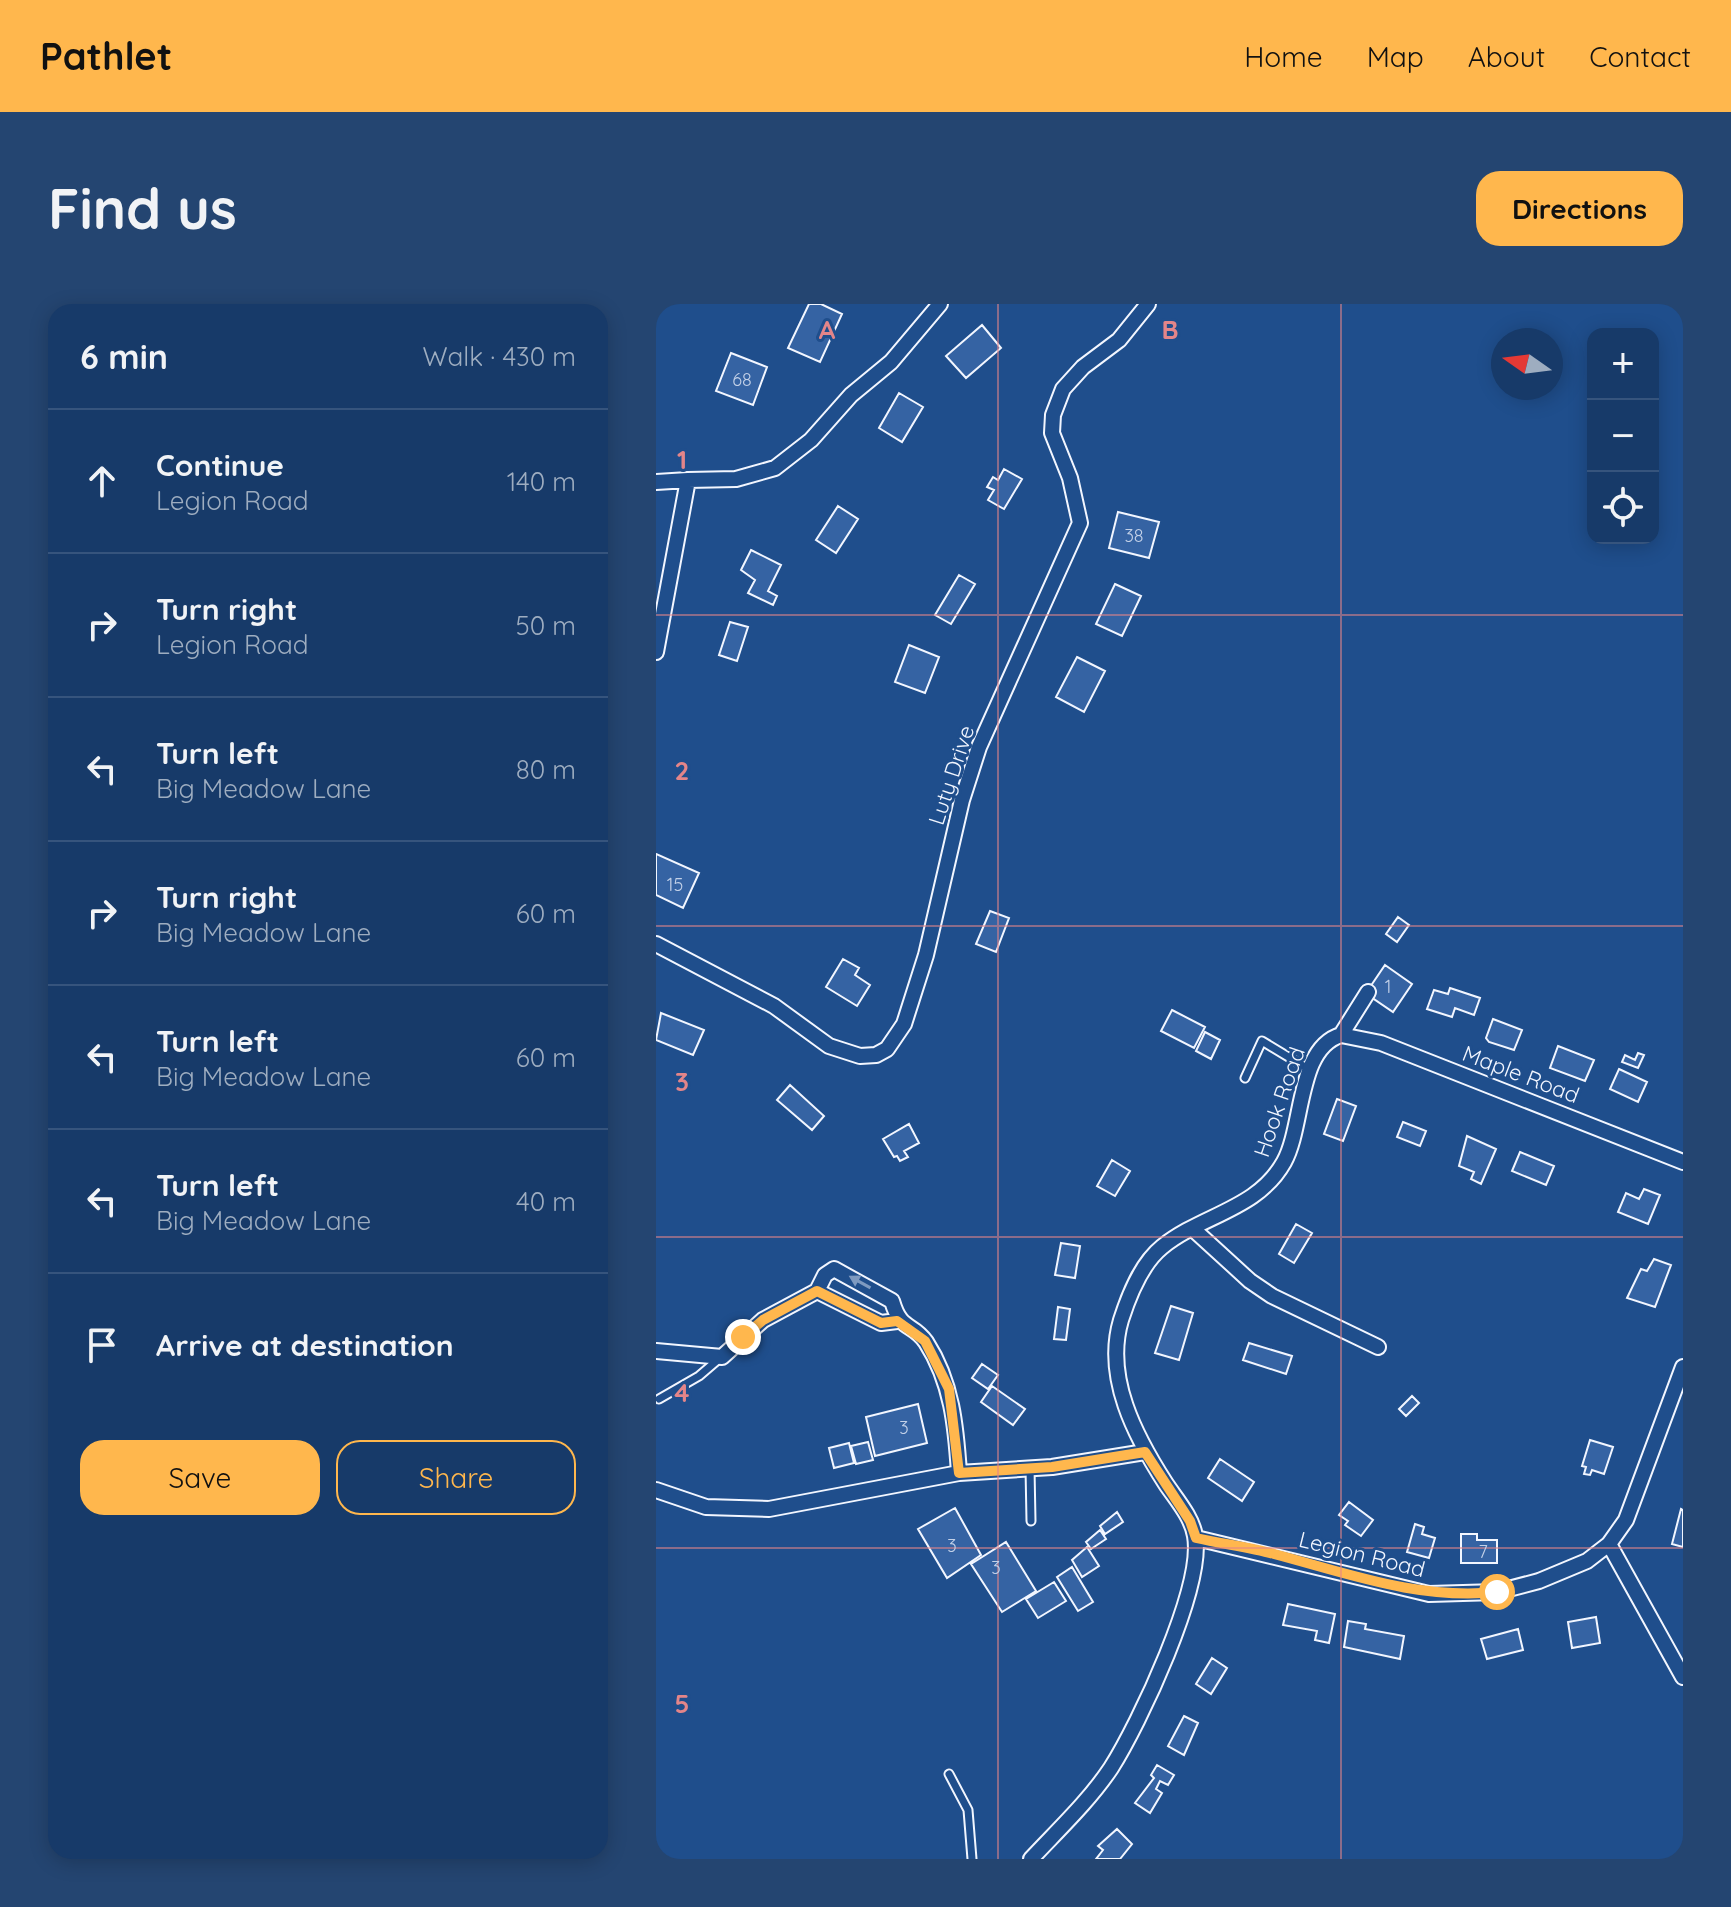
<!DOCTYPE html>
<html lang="en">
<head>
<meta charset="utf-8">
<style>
	:root { --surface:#173a69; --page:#244571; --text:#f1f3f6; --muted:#9eadc0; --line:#36547d; --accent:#ffb74d }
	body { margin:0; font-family:Quicksand,sans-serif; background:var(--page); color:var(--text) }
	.controls { position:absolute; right:24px; top:24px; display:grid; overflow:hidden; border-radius:16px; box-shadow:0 4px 20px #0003 }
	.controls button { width:72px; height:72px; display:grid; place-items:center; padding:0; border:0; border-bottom:2px solid var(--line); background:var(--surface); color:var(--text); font:40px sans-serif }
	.compass { position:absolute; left:835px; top:24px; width:72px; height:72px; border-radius:50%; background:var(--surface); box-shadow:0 4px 20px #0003; rotate:284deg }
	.stop { position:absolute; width:24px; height:24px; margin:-18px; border:6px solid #ffb74d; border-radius:50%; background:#fff }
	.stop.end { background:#ffb74d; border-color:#fff; box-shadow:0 2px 8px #0008 }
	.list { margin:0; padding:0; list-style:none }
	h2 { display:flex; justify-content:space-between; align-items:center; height:104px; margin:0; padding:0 32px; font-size:34px }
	h2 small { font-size:26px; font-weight:400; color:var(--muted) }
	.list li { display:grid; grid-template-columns:52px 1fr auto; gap:24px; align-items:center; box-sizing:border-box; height:144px; padding:0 32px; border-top:2px solid var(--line) }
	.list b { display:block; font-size:30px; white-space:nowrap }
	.list p { margin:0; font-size:26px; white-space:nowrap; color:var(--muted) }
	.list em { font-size:26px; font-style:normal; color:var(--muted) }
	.actions { display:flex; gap:16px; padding:24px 32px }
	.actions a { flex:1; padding:18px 0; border:2px solid var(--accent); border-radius:24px; text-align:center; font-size:28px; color:var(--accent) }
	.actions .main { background:var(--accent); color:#111 }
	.icon { flex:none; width:44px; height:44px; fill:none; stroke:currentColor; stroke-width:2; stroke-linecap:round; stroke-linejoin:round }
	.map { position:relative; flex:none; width:1027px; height:1555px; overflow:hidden; border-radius:24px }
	header { display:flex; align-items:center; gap:48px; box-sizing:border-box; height:112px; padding:0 40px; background:var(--accent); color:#111 }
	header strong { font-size:38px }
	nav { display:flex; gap:44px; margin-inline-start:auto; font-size:28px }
	.intro { display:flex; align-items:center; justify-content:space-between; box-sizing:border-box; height:192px; padding:0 48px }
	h1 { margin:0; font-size:56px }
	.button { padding:20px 36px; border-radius:24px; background:var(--accent); color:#111; font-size:28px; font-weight:700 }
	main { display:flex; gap:48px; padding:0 48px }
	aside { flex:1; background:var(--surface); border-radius:24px; box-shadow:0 4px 20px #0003 }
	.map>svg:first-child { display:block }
	.building { fill:#3563a3; stroke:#f2f6ff; stroke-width:2 }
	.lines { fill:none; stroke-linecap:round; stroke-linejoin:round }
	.service-casing { stroke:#f2f6ff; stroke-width:11 }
	.minor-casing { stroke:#f2f6ff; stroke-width:18 }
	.service { stroke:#1f4e8c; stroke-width:7 }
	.minor { stroke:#1f4e8c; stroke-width:14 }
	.oneway { fill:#7e9ac0 }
	.route { stroke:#ffb74d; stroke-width:10 }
	.grid { fill:none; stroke:#e38589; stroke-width:2; stroke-opacity:0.55 }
	.labels { text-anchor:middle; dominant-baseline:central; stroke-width:6; stroke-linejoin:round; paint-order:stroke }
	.number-label { font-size:18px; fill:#c3d1e8 }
	.street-label { font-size:22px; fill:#f2f6ff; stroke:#1f4e8c }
	.grid-label { font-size:26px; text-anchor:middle; font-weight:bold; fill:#e38589; stroke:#1f4e8c; stroke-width:6; stroke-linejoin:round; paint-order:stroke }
</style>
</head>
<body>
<header>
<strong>Pathlet</strong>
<nav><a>Home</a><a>Map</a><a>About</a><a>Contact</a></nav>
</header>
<div class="intro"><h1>Find us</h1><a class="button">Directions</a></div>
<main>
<aside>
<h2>6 min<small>Walk · 430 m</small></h2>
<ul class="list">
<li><svg class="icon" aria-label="ahead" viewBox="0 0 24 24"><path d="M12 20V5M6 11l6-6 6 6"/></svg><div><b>Continue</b><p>Legion Road</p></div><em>140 m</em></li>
<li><svg class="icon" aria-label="right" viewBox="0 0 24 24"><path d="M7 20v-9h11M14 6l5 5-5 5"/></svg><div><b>Turn right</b><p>Legion Road</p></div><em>50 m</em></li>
<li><svg class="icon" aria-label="left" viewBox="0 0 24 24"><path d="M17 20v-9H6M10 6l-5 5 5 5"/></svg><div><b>Turn left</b><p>Big Meadow Lane</p></div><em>80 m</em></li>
<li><svg class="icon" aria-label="right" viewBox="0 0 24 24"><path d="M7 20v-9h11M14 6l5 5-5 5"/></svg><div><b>Turn right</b><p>Big Meadow Lane</p></div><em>60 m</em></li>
<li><svg class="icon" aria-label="left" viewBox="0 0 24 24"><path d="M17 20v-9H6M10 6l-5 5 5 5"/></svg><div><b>Turn left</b><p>Big Meadow Lane</p></div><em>60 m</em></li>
<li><svg class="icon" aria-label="left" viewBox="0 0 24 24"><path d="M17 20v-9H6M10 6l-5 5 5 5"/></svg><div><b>Turn left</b><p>Big Meadow Lane</p></div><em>40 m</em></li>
<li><svg class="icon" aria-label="arrive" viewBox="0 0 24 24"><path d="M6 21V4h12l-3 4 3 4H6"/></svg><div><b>Arrive at destination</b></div></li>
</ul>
<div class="actions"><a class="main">Save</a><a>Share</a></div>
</aside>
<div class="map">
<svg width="1027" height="1555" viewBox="0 0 1027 1555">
	<rect width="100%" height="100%" fill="#1f4e8c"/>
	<!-- building -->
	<path class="building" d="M 153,0 L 165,0 L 186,10 L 164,58 L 132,44 Z
		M 326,21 L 345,44 L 310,74 L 290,52 Z
		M 75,49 L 111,63 L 97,101 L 60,87 Z
		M 243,89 L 267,103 L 246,138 L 223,124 Z
		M 348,165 L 366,175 L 348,205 L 332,196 L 338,186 L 331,183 L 337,173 L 342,176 Z
		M 182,202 L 202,215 L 180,249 L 160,236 Z
		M 462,208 L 503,218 L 493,254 L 453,244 Z
		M 95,246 L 125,261 L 112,287 L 121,292 L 117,301 L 92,289 L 99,276 L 85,266 Z
		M 303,271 L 319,280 L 295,320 L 279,311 Z
		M 459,280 L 485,292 L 466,332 L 440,320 Z
		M 74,318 L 92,323 L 81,357 L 63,351 Z
		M 253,341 L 283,353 L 269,389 L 239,378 Z
		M 421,353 L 449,367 L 428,408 L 400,393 Z
		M 0,550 L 43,569 L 27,604 L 0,591 Z
		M 334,607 L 353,614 L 340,648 L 320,640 Z
		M 742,613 L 753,621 L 741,638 L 730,630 Z
		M 187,655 L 203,664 L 199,671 L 214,681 L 201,702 L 170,683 Z
		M 729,661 L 756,680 L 737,708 L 715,693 L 712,686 Z
		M 794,684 L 824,694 L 818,711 L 799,704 L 796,713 L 771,705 L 778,686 L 792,690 Z
		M 516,706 L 549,723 L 538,744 L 505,727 Z
		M 5,709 L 48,726 L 37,751 L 0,736 Z
		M 837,715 L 866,726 L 858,746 L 833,738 L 830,734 Z
		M 549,728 L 564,736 L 555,755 L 540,747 Z
		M 902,742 L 938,756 L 929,777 L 894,764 Z
		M 982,749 L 988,751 L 982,764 L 966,758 L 969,751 L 979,756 Z
		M 963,765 L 991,778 L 982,798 L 954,785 Z
		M 134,781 L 168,812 L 156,826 L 121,796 Z
		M 681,795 L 700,802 L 687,837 L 668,830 Z
		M 747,818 L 770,827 L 764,842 L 741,833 Z
		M 253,820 L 263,839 L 248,847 L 252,853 L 244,857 L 241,852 L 238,853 L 227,835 Z
		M 811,832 L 840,845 L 825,880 L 815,875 L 818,868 L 803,862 Z
		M 864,848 L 898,862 L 890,881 L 856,867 Z
		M 456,856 L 474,867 L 459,892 L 441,882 Z
		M 988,885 L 1004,891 L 992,920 L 962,908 L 970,889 L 983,895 Z
		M 640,920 L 656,929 L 638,959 L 623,950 Z
		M 405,939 L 424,942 L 419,974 L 399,971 Z
		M 998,955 L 1015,961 L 999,1003 L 971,994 L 985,965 L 991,967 Z
		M 515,1002 L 537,1009 L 523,1056 L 499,1049 Z
		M 402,1003 L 414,1005 L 410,1036 L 398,1035 Z
		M 593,1039 L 636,1052 L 630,1070 L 587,1056 Z
		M 326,1060 L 342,1071 L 332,1085 L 316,1074 Z
		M 336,1082 L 369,1105 L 357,1121 L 325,1098 Z
		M 756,1092 L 763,1099 L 750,1112 L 743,1105 Z
		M 262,1100 L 271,1139 L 219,1152 L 210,1113 Z
		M 934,1136 L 957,1143 L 948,1170 L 936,1166 L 934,1171 L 928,1170 L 930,1163 L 926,1162 Z
		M 212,1138 L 217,1156 L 200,1160 L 195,1142 Z
		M 193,1139 L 198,1159 L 178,1164 L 173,1144 Z
		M 564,1155 L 598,1178 L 586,1197 L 552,1174 Z
		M 693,1198 L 717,1216 L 705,1232 L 689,1221 L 692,1217 L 683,1211 Z
		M 299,1204 L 325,1251 L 291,1274 L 262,1225 Z
		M 1025,1205 L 1027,1206 L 1027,1243 L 1016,1240 Z
		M 461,1208 L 467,1218 L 449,1230 L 444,1222 Z
		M 759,1220 L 768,1223 L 766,1230 L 779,1234 L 773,1254 L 751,1248 Z
		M 444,1226 L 450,1235 L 435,1245 L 430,1238 Z
		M 805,1230 L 821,1230 L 821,1236 L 841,1236 L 841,1259 L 805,1259 Z
		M 350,1238 L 380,1287 L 346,1308 L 315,1260 Z
		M 431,1243 L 443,1262 L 426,1273 L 416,1256 Z
		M 416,1263 L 437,1298 L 422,1307 L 401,1273 Z
		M 398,1278 L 410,1297 L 382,1314 L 370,1295 Z
		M 632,1300 L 679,1310 L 673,1339 L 659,1336 L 661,1327 L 627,1321 Z
		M 940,1313 L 944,1339 L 916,1344 L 912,1318 Z
		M 692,1317 L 710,1320 L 709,1325 L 748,1332 L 744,1355 L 688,1343 Z
		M 862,1325 L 867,1346 L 831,1355 L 825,1335 Z
		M 556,1354 L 571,1364 L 555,1390 L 540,1380 Z
		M 528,1412 L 542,1419 L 528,1451 L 512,1442 Z
		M 501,1461 L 518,1471 L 512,1481 L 504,1477 L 500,1485 L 506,1489 L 494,1509 L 479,1499 L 498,1474 L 495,1471 Z
		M 461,1525 L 476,1540 L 464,1555 L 440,1555 L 447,1546 L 442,1542 Z"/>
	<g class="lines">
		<defs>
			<path id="service" d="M 589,774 L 606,737 L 654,766
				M 3,1095 L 43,1072 L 64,1054
				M 374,1164 L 375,1217
				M 293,1470 L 312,1506 L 316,1555"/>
			<path id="minor" d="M 0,178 L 32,176
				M 0,348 L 32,176 L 80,175 L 119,164 L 155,136 L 195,91 L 235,58 L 284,0
				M 0,640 L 118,702 L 173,742 L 204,752 L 220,751 L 231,745 L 248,720 L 270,651 L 306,496 L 323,443 L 424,219 L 414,174 L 396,129 L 397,111 L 407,85 L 427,63 L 463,36 L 492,0
				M 685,731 L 725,739 L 1027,858
				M 536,924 L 594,977 L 616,992 L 722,1043
				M 161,987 L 225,1019 L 241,1017
				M 0,1047 L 66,1053 L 107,1016 L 161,987 L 169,971 L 178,965 L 236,997 C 245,1028 256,1018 270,1038 C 296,1078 300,1123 303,1169
				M 0,1186 L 50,1203 L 113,1205 L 303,1169 L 396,1163 L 489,1148
				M 540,1234 L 773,1290 L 841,1288 L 883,1277 L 931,1257 L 953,1240 L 970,1216 L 1027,1063
				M 953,1240 L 1027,1373
				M 375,1555 C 402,1526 433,1497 455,1464 C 483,1420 548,1283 539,1232 C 536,1213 520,1195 510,1180 C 479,1132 448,1073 465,1016 C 473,991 485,960 506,943 C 547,910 601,906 628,858 C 648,822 641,744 685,731 L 712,688"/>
		</defs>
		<!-- service casing -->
		<use href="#service" class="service-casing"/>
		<!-- minor casing -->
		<use href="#minor" class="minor-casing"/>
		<!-- service -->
		<use href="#service" class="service"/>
		<!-- minor -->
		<use href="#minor" class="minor"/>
	</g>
	<!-- one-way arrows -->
	<defs><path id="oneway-solid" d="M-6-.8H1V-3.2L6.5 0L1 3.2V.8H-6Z" transform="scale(2)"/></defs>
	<use class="oneway" href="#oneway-solid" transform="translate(204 978) rotate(-151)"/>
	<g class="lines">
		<!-- route -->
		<path class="route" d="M 87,1033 L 107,1016 L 161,987 L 225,1019 L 241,1017 L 269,1037 L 293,1085 L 303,1169 L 396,1163 L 489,1148 L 534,1217 L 540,1234 C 566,1240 593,1243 618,1250 C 694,1270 762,1296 841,1288"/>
	</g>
	<!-- grid -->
	<path class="grid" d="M 342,0 L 342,1555M 685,0 L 685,1555M 0,311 L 1027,311M 0,622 L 1027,622M 0,933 L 1027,933M 0,1244 L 1027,1244"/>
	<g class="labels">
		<!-- number labels -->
		<g class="number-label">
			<text x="86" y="75">68</text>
			<text x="478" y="231">38</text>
			<text x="19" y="580">15</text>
			<text x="732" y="682">1</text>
			<text x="248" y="1123">3</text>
			<text x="296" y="1241">3</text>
			<text x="827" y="1247">7</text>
			<text x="340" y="1263">3</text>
		</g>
		<!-- street labels -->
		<g class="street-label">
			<text transform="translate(295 471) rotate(-72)">Luty Drive</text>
			<text transform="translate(865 770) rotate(21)">Maple Road</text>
			<text transform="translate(623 798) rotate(-71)">Hook Road</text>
			<text transform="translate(706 1250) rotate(14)">Legion Road</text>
		</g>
	</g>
	<g class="grid-label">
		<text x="171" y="35">A</text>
		<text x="514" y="35">B</text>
		<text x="26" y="165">1</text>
		<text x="26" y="476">2</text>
		<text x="26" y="787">3</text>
		<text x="26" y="1098">4</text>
		<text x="26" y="1409">5</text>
	</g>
</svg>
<div class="controls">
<button>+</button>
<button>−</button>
<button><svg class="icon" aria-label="locate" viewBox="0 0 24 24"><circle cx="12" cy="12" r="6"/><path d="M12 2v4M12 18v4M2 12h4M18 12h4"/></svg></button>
</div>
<svg class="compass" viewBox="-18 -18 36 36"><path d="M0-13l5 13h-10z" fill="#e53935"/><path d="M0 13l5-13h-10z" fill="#9eadc0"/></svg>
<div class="stop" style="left:841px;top:1288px"></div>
<div class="stop end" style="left:87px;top:1033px"></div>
</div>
</main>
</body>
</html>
